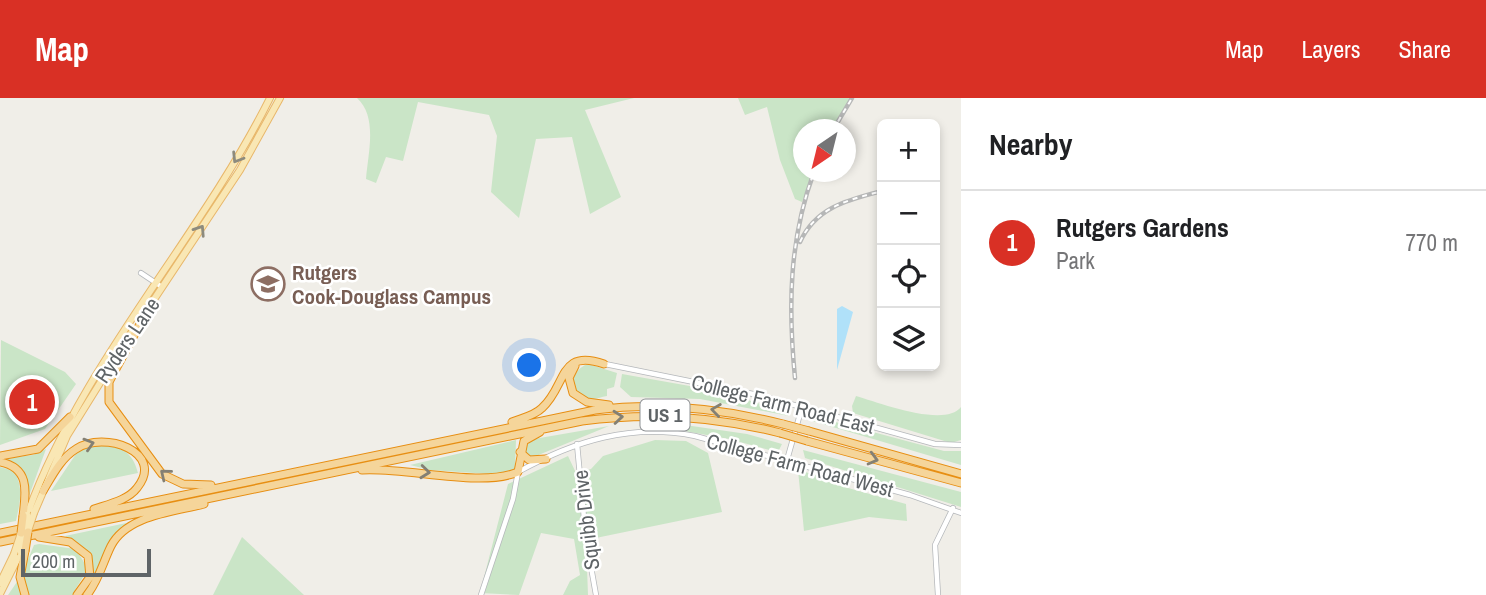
<!DOCTYPE html>
<html lang="en">
<head>
<meta charset="utf-8">
<style>
	:root { --surface:#fff; --page:#f6f6f6; --text:#202124; --muted:#757577; --line:#e0e0e0; --accent:#d93025 }
	body { margin:0; font-family:"Archivo Narrow",sans-serif; background:var(--page); color:var(--text) }
	.controls { position:absolute; right:21px; top:21px; display:grid; overflow:hidden; border-radius:10px; box-shadow:0 4px 10px #0003 }
	.controls button { width:63px; height:63px; display:grid; place-items:center; padding:0; border:0; border-bottom:2px solid var(--line); background:var(--surface); color:var(--text); font:35px sans-serif }
	.compass { position:absolute; left:793px; top:21px; width:63px; height:63px; border-radius:50%; background:var(--surface); box-shadow:0 4px 10px #0003; rotate:215deg }
	.scale { position:absolute; left:21px; bottom:18px; width:130px; box-sizing:border-box; padding-left:7px; border:4px solid #5f6467; border-top:0; font-size:19px; line-height:24px; white-space:nowrap; color:#5f6467; -webkit-text-stroke:5px #fff; paint-order:stroke }
	.you { position:absolute; left:530px; top:268px; width:24px; height:24px; margin:-18px; border:5px solid #fff; border-radius:50%; background:#1a73e8; box-shadow:0 0 0 10px #1a73e833 }
	.badge { display:grid; place-items:center; width:46px; height:46px; border-radius:50%; background:var(--accent); color:#fff; font-size:23px; font-weight:700 }
	.pin { position:absolute; translate:-50% -50%; border:4px solid #fff; box-shadow:0 2px 7px #0006 }
	.list { margin:0; padding:0; list-style:none }
	h2 { display:flex; justify-content:space-between; align-items:center; height:91px; margin:0; padding:0 28px; font-size:30px }
	h2 small { font-size:23px; font-weight:400; color:var(--muted) }
	.list li { display:grid; grid-template-columns:46px 1fr auto; gap:21px; align-items:center; box-sizing:border-box; height:105px; padding:0 28px; border-top:2px solid var(--line) }
	.list b { display:block; font-size:26px; white-space:nowrap }
	.list p { margin:0; font-size:23px; white-space:nowrap; color:var(--muted) }
	.list em { font-size:23px; font-style:normal; color:var(--muted) }
	.icon { flex:none; width:38px; height:38px; fill:none; stroke:currentColor; stroke-width:2; stroke-linecap:round; stroke-linejoin:round }
	.map { position:relative; flex:none; width:961px; height:497px; overflow:hidden }
	header { display:flex; align-items:center; gap:42px; box-sizing:border-box; height:98px; padding:0 35px; background:var(--accent); color:#fff }
	header strong { font-size:33px }
	nav { display:flex; gap:38px; margin-inline-start:auto; font-size:24px }
	main { display:flex }
	aside { flex:1; background:var(--surface) }
	.map>svg:first-child { display:block }
	.green { fill:#cae5c7 }
	.water { fill:#b0e1f9 }
	.lines { fill:none; stroke-linecap:round; stroke-linejoin:round }
	.minor-casing { stroke:#b5b8bb; stroke-width:6 }
	.major-casing { stroke:#e8b76a; stroke-width:8 }
	.highway-casing { stroke:#e78e12; stroke-width:9 }
	.minor { stroke:#fff; stroke-width:4.5 }
	.major { stroke:#f9e7b4; stroke-width:6 }
	.highway { stroke:#f5d59a; stroke-width:7 }
	.rail-casing { stroke:#b6b7b7; stroke-width:4.5 }
	.rail { stroke:#fff; stroke-width:2; stroke-dasharray:5; stroke-linecap:butt }
	.major-bridge-casing { stroke:#e8b76a; stroke-width:8; stroke-linecap:butt }
	.highway-bridge-casing { stroke:#e78e12; stroke-width:9; stroke-linecap:butt }
	.major-bridge { stroke:#f9e7b4; stroke-width:6 }
	.highway-bridge { stroke:#f5d59a; stroke-width:7 }
	.oneway { stroke:#8d8b7e }
	.oneway2 { stroke:#848074 }
	.labels { text-anchor:middle; dominant-baseline:central; stroke-width:5; stroke-linejoin:round; paint-order:stroke }
	.shield { fill:#fff; stroke:#8f9295; stroke-width:2 }
	.shield-label { font-size:19px; font-weight:bold; fill:#5f6467 }
	.education-label { font-size:21px; font-weight:bold; fill:#785e54; stroke:#fff; text-anchor:start }
	.street-label { font-size:21px; fill:#5f6467; stroke:#fff }
</style>
</head>
<body>
<header>
<strong>Map</strong>
<nav><a>Map</a><a>Layers</a><a>Share</a></nav>
</header>
<main>
<div class="map">
<svg width="961" height="497" viewBox="0 0 961 497">
	<rect width="100%" height="100%" fill="#f0eee8"/>
	<!-- green -->
	<path class="green" d="M 357,0 L 634,0 L 585,12 L 621,99 L 590,116 L 572,39 L 536,41 L 519,120 L 491,94 L 497,38 L 489,17 L 418,4 L 403,63 L 386,59 L 376,85 L 366,81 C 368,55 378,19 357,0 Z
		M 738,0 L 851,0 L 831,31 L 804,32 L 804,74 L 814,74 L 802,104 L 795,101 L 780,62 L 767,9 L 745,17 Z
		M 1,242 L 65,274 L 76,286 L 45,331 L 0,347 Z
		M 588,266 L 617,275 L 614,289 L 607,291 L 607,298 C 601,299 594,302 589,301 C 567,298 569,272 588,266 Z
		M 622,276 L 718,293 L 784,313 L 789,318 L 700,301 L 631,299 L 620,289 Z
		M 856,298 C 880,305 945,330 961,309 L 961,342 L 951,345 L 853,315 L 852,308 Z
		M 813,318 L 944,353 L 961,353 L 961,367 L 809,322 Z
		M 685,327 L 747,336 L 782,346 L 779,352 L 773,353 L 729,341 L 662,329 Z
		M 609,328 L 536,358 L 528,358 L 524,354 L 526,348 L 534,341 Z
		M 516,342 L 515,371 L 504,377 L 430,372 L 410,367 Z
		M 655,342 L 686,343 L 708,355 L 722,414 L 586,442 L 588,497 L 563,497 L 570,483 L 580,477 L 574,441 L 541,435 L 519,497 L 480,495 L 508,386 L 568,358 L 576,375 L 591,371 L 603,358 Z
		M 100,345 C 121,350 132,352 138,375 L 51,393 L 78,353 Z
		M 46,351 L 29,398 C 28,375 19,369 0,361 L 33,357 Z
		M 803,352 L 961,394 L 961,409 L 805,360 Z
		M 0,369 L 14,373 C 24,390 20,404 16,423 L 0,426 Z
		M 798,372 L 826,380 L 830,385 L 906,406 L 907,423 L 869,419 L 804,433 Z
		M 131,424 L 116,436 L 94,482 C 93,458 86,450 65,438 Z
		M 242,439 L 304,497 L 213,497 Z
		M 39,446 L 76,451 L 88,471 L 75,492 L 76,497 L 8,497 L 21,478 L 34,447 Z"/>
	<!-- water -->
	<path class="water" d="M 842,208 L 853,214 L 837,272 L 837,211 Z"/>
	<g class="lines">
		<defs>
			<path id="minor" d="M 141,175 L 162,189
				M 605,266 L 758,297 L 935,346 L 961,347
				M 577,346 L 586,441 L 596,497
				M 787,362 L 802,309
				M 481,497 L 513,401 L 518,374 C 574,343 631,325 695,338 L 910,397 L 961,415
				M 938,497 L 935,447 L 953,410"/>
			<path id="major" d="M 145,215 L 240,72 L 280,0
				M 34,415 L 67,338 L 133,232
				M 27,417 C 82,264 198,144 270,0
				M 0,485 L 14,456
				M 0,496 L 21,454"/>
			<path id="highway" d="M 147,213 L 109,284 L 109,304 L 162,376 L 183,386 L 211,387
				M 575,268 L 569,280 L 573,295 L 587,304 L 609,307
				M 512,324 C 522,320 534,318 542,310 C 567,288 558,250 604,266
				M 809,333 L 961,376
				M 807,343 L 961,385
				M 520,354 L 529,362 L 546,361
				M 0,358 L 38,351 L 70,319
				M 0,364 C 30,370 26,393 23,418
				M 362,372 C 407,369 481,390 518,374 L 524,343 L 540,334
				M 43,393 C 52,378 61,360 76,351 C 104,332 166,354 137,390 C 128,402 109,406 94,411
				M 0,435 L 595,312 C 659,304 720,310 783,326
				M 39,439 L 70,444 L 88,458 L 90,479 L 77,497
				M 0,444 L 582,323 C 649,314 714,318 780,335
				M 25,453 L 20,479 L 25,497
				M 87,497 C 99,482 103,464 111,448 C 127,417 174,414 204,406"/>
		</defs>
		<!-- minor casing -->
		<use href="#minor" class="minor-casing"/>
		<!-- major casing -->
		<use href="#major" class="major-casing"/>
		<!-- highway casing -->
		<use href="#highway" class="highway-casing"/>
		<!-- minor -->
		<use href="#minor" class="minor"/>
		<!-- major -->
		<use href="#major" class="major"/>
		<!-- highway -->
		<use href="#highway" class="highway"/>
		<defs>
			<path id="rail" d="M 833,32 L 852,0
				M 800,144 C 816,109 848,102 882,93
				M 795,280 C 788,208 789,142 814,74"/>
		</defs>
		<!-- rail casing -->
		<use href="#rail" class="rail-casing"/>
		<!-- rail -->
		<use href="#rail" class="rail"/>
		<defs>
			<path id="major-bridge" d="M 21,454 L 34,415
				M 14,456 L 27,417"/>
			<path id="highway-bridge" d="M 783,326 L 809,333
				M 780,335 L 807,343
				M 21,435 L 23,418
				M 25,453 L 28,434"/>
		</defs>
		<!-- major-bridge casing -->
		<use href="#major-bridge" class="major-bridge-casing"/>
		<!-- highway-bridge casing -->
		<use href="#highway-bridge" class="highway-bridge-casing"/>
		<!-- major-bridge -->
		<use href="#major-bridge" class="major-bridge"/>
		<!-- highway-bridge -->
		<use href="#highway-bridge" class="highway-bridge"/>
	</g>
	<!-- one-way arrows -->
	<defs><path id="oneway-chevron" d="M-2-3.5L2.5 0L-2 3.5" fill="none" stroke-width="1.6" stroke-linecap="round" stroke-linejoin="round" transform="scale(1.75)"/></defs>
	<g class="oneway">
		<use href="#oneway-chevron" transform="translate(237 60) rotate(122)"/>
		<use href="#oneway-chevron" transform="translate(200 132) rotate(-57)"/>
	</g>
	<g class="oneway2">
		<use href="#oneway-chevron" transform="translate(716 312) rotate(-172)"/>
		<use href="#oneway-chevron" transform="translate(618 319) rotate(-5)"/>
		<use href="#oneway-chevron" transform="translate(89 346) rotate(-17)"/>
		<use href="#oneway-chevron" transform="translate(873 361) rotate(15)"/>
		<use href="#oneway-chevron" transform="translate(425 374) rotate(6)"/>
		<use href="#oneway-chevron" transform="translate(165 376) rotate(-141)"/>
	</g>
	<!-- icons -->
	<defs>
		<symbol id="university-ring" viewBox="-11 -11 22 22"><circle r="9.5" fill="#fff" stroke="#8d6e63" stroke-width="1.5"/><path d="M0-5L7-2L0 1L-7-2ZM-4 1L0 2.5L4 1V4Q0 6-4 4Z" fill="#8d6e63"/></symbol>
	</defs>
	<g fill-rule="evenodd">
		<use href="#university-ring" x="249" y="167" width="38" height="38"/>
	</g>
	<g class="labels">
		<!-- shield labels -->
		<rect class="shield" x="640.5" y="301.5" width="49" height="31" rx="5"/>
		<g class="shield-label">
			<text x="665" y="317">US 1</text>
		</g>
		<!-- education labels -->
		<g class="education-label">
			<text x="292" y="174">Rutgers<tspan x="292" dy="24">Cook-Douglass Campus</tspan></text>
		</g>
		<!-- street labels -->
		<g class="street-label">
			<text transform="translate(127 242) rotate(-56)">Ryders Lane</text>
			<text transform="translate(783 306) rotate(14)">College Farm Road East</text>
			<text transform="translate(800 367) rotate(15)">College Farm Road West</text>
			<text transform="translate(586 422) rotate(-97)">Squibb Drive</text>
		</g>
	</g>
</svg>
<div class="controls">
<button>+</button>
<button>−</button>
<button><svg class="icon" aria-label="locate" viewBox="0 0 24 24"><circle cx="12" cy="12" r="6"/><path d="M12 2v4M12 18v4M2 12h4M18 12h4"/></svg></button>
<button><svg class="icon" aria-label="layers" viewBox="0 0 24 24"><path d="M12 4l9 5-9 5-9-5zM3 14l9 5 9-5"/></svg></button>
</div>
<svg class="compass" viewBox="-18 -18 36 36"><path d="M0-13l5 13h-10z" fill="#e53935"/><path d="M0 13l5-13h-10z" fill="#757577"/></svg>
<div class="scale">200 m</div>
<div class="you"></div>
<div class="pin badge" style="left:32px;top:304px">1</div>
</div>
<aside>
<h2>Nearby<small></small></h2>
<ul class="list">
<li><span class="badge">1</span><div><b>Rutgers Gardens</b><p>Park</p></div><em>770 m</em></li>
</ul>
</aside>
</main>
</body>
</html>
